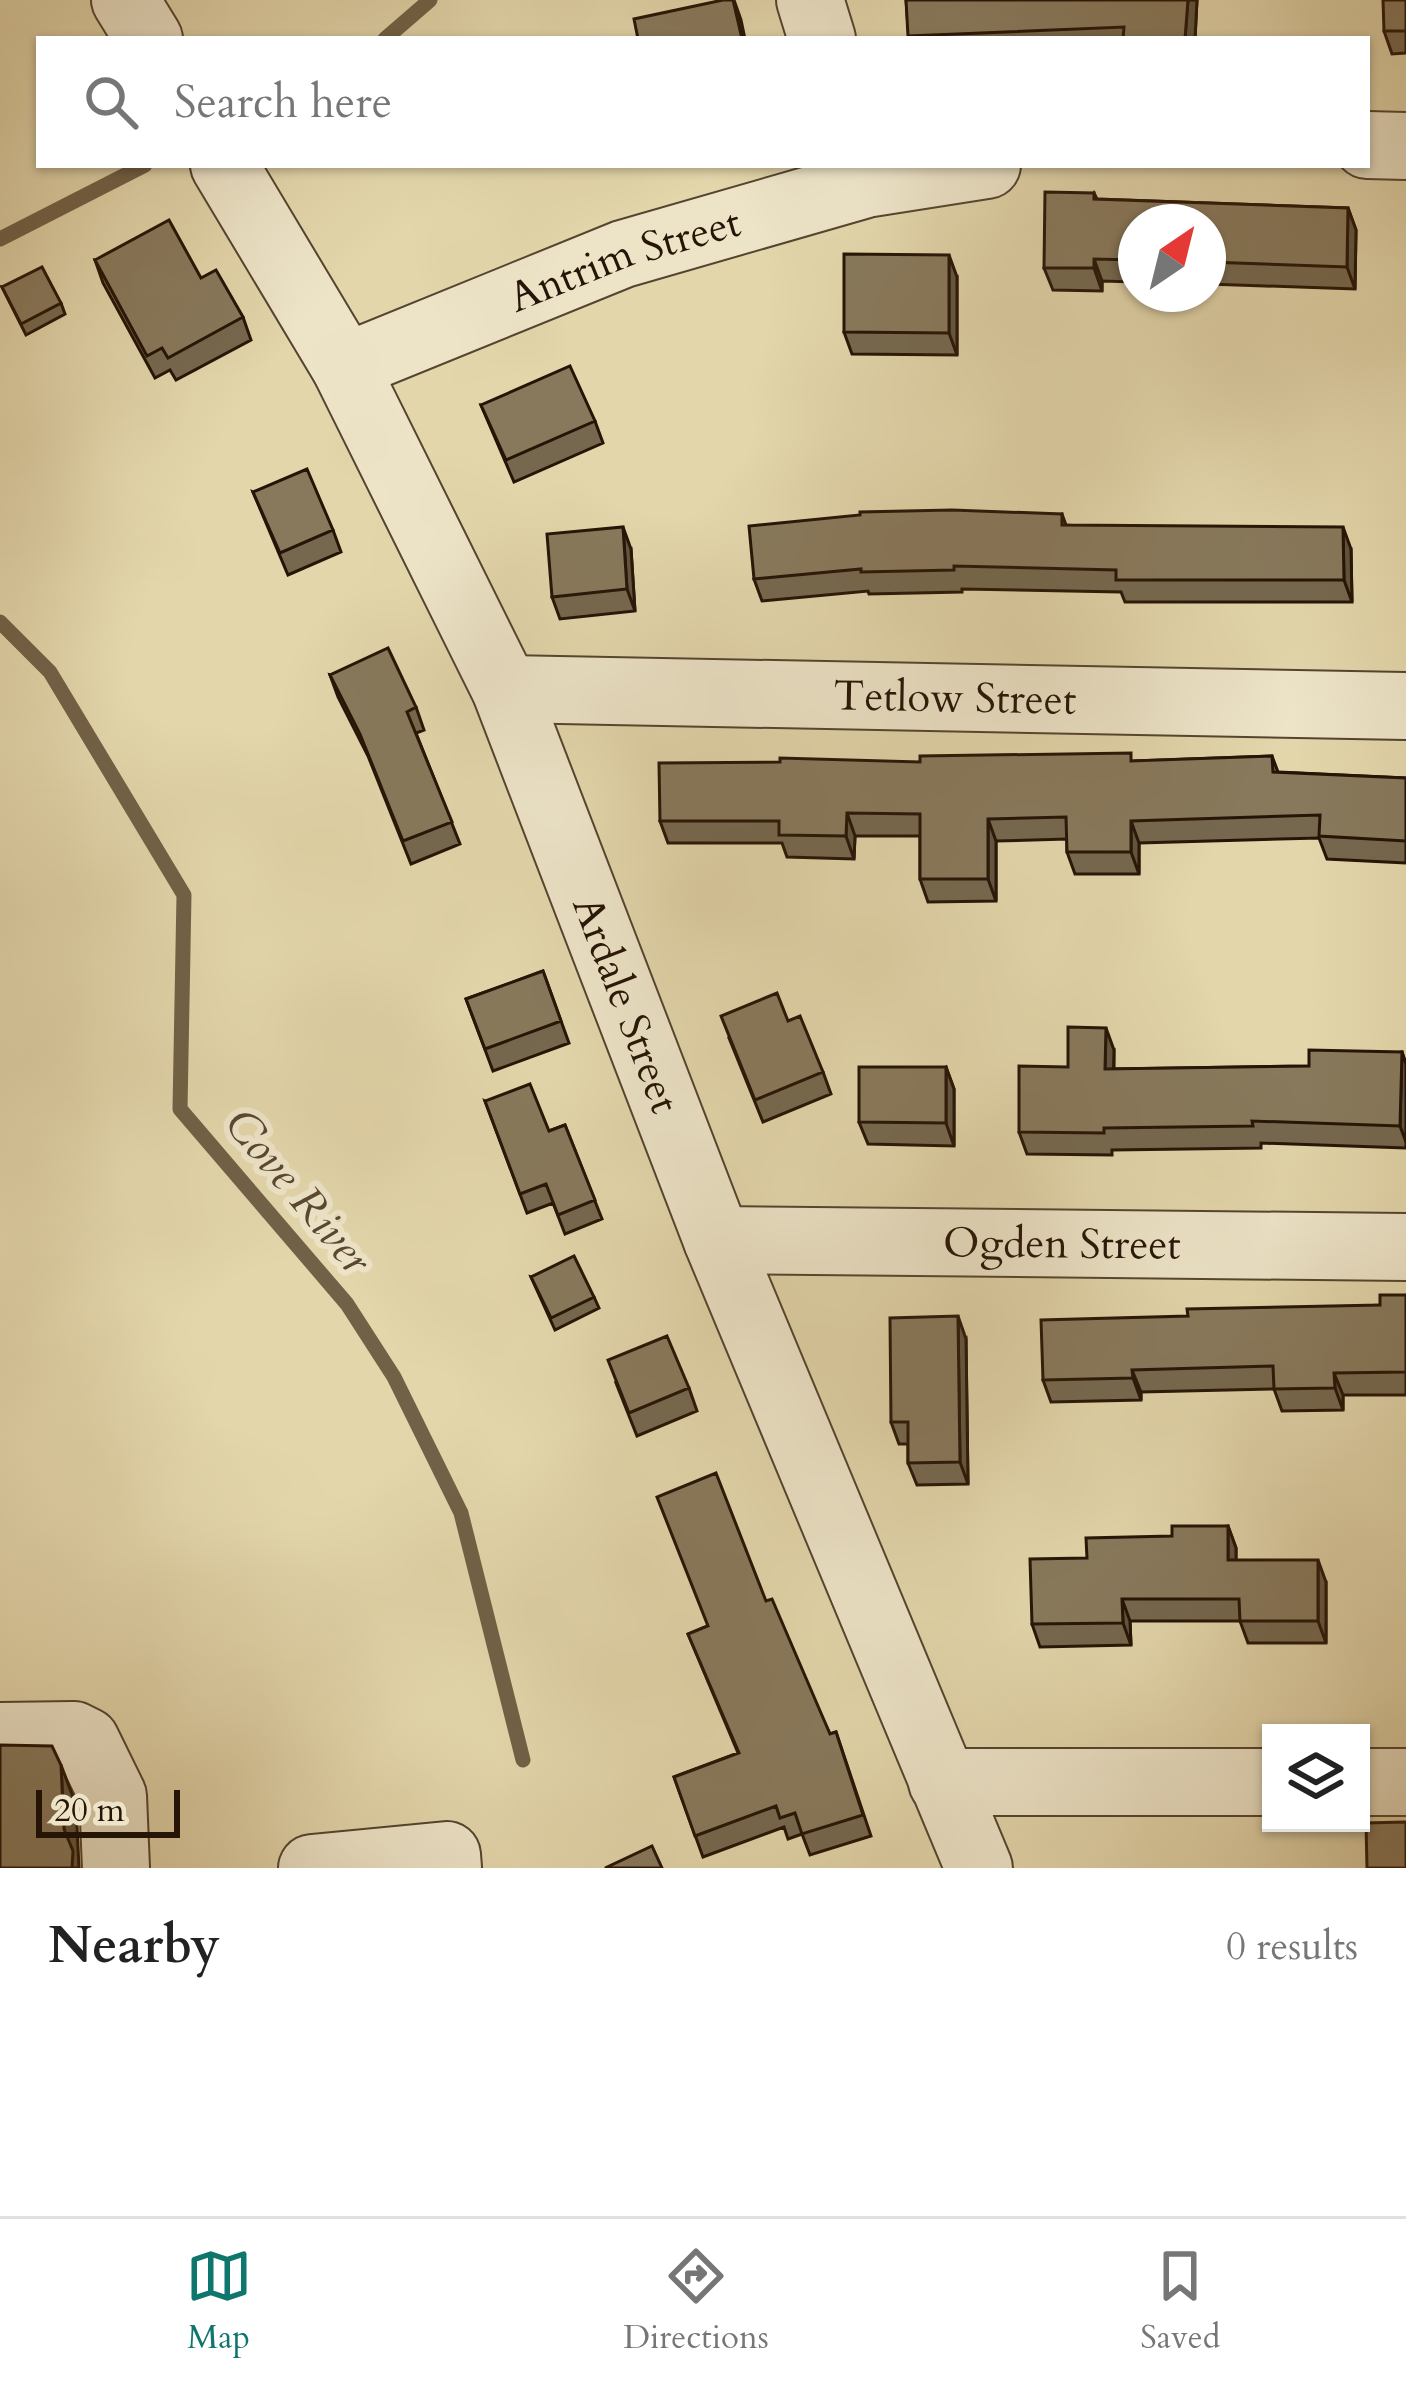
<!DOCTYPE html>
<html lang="en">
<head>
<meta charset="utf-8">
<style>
	:root { --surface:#fff; --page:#f2f2f2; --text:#222; --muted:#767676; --line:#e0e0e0; --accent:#0f766e }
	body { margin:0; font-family:Cardo,serif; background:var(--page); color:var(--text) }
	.controls { position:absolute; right:36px; bottom:36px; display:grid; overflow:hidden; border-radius:0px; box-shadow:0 3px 9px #0004 }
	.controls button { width:108px; height:108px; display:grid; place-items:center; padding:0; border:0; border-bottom:3px solid var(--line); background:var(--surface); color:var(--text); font:60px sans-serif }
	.compass { position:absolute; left:1118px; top:204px; width:108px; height:108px; border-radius:50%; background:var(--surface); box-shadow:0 3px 9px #0004; rotate:35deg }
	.scale { position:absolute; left:36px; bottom:30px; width:144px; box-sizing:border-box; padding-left:12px; border:6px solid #261406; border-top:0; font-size:33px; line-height:42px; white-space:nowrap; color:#261406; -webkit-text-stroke:9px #ede4c8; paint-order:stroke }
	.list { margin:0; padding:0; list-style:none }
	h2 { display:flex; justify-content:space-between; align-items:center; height:156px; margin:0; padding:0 48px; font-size:51px }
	h2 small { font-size:39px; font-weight:400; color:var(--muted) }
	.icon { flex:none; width:66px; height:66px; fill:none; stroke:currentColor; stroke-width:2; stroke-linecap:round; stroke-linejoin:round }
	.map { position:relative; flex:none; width:1406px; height:1868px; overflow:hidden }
	.search { position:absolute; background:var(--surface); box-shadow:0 3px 9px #0004; left:36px; right:36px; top:36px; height:132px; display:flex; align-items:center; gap:30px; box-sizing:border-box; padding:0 42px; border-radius:0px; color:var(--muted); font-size:45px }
	.sheet { height:348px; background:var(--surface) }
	nav { display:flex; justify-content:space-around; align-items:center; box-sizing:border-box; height:168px; border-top:3px solid var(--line); background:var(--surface); font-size:33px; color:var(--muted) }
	nav a { display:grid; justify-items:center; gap:6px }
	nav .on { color:var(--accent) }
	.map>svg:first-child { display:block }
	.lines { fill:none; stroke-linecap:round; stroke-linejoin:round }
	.stream { stroke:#716147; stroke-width:15 }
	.minor-casing { stroke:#55442f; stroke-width:70 }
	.minor { stroke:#ede4c8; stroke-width:66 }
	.wall { fill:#75684f; stroke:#261406; stroke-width:3 }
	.shaded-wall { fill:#5f5540; stroke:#261406; stroke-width:3 }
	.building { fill:#88795c; stroke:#261406; stroke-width:3 }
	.labels { text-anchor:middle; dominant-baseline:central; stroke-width:12; stroke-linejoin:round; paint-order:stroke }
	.street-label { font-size:42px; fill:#261406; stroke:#ede4c8 }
	.water-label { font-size:45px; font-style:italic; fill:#584732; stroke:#ede4c8 }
</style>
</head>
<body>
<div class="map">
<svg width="1406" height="1868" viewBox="0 0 1406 1868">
	<rect width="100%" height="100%" fill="#e3d6ab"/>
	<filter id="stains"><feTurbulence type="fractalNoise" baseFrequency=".00167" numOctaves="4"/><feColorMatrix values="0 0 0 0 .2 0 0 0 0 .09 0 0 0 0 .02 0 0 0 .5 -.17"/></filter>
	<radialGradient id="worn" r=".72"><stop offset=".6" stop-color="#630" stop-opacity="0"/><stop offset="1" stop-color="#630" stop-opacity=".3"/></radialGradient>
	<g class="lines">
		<!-- stream -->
		<path class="stream" d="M 385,39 L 430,0
			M 0,239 L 145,165
			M 0,622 L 50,672 L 184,895 L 180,1109 L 347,1304 L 394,1377 L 461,1513 L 523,1760"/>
		<defs>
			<g id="minor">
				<path d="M 125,0 L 149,39"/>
				<path d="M 810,0 L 822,39"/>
				<path d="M 1367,145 L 1406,146"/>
				<path id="s1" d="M 224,165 L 345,367 L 505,689 L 717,1240 L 979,1868"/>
				<path id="s2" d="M 345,367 L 623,254 L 866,184 L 987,165"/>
				<path id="s3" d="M 505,689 L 1406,706"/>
				<path id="s4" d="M 717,1240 L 1406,1247"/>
				<path d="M 0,1736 L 74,1735 L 86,1741 L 113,1796 L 116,1868"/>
				<path d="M 942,1782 L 1271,1782"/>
				<path d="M 1361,1782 L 1406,1782"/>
				<path d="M 312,1868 L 447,1855 L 448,1868"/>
			</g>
		</defs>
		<!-- minor casing -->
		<use href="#minor" class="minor-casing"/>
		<!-- minor -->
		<use href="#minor" class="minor"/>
	</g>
	<!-- wall -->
	<path class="wall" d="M 906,0 L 1197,0 L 1195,39 L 909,39 Z
		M 1406,0 L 1406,53 L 1392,54 L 1384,31 Z
		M 1094,193 L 1097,199 L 1348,208 L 1356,230 L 1355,289 L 1208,284 L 1208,222 L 1136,222 L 1136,282 L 1102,281 L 1102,291 L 1053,290 L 1044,268 Z
		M 95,260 L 201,278 L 243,317 L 251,340 L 176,380 L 170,370 L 155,378 L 103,283 Z
		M 957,277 L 957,355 L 852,354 L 844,332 Z
		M 2,287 L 61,303 L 65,314 L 26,335 Z
		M 481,405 L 595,421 L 603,443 L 514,482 Z
		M 253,492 L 333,530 L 341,552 L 288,575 Z
		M 1062,514 L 1066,525 L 1351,549 L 1352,602 L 1125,602 L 1121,592 L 962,589 L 962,592 L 869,594 L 868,591 L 762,601 L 754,579 Z
		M 631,549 L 635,611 L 560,619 L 552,597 Z
		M 330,675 L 416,707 L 424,730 L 416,733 L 460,844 L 411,864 L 368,756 L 338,697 Z
		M 1272,756 L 1278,772 L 1406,778 L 1406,863 L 1327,859 L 1319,838 L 1139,843 L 1139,874 L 1075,874 L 1067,852 L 1067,839 L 996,841 L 996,901 L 928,902 L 920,879 L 920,836 L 855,836 L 854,859 L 787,857 L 782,843 L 668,843 L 660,821 L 920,762 L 1134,761 Z
		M 543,971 L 569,1043 L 493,1071 L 466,999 Z
		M 788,1021 L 823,1072 L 831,1094 L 763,1122 L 729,1038 Z
		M 1114,1050 L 1114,1069 L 1309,1066 L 1402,1052 L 1406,1064 L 1406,1148 L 1261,1143 L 1261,1148 L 1112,1150 L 1112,1155 L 1027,1154 L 1019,1132 L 1068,1067 Z
		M 946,1067 L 954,1089 L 954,1146 L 868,1144 L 859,1122 Z
		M 485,1101 L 549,1131 L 565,1125 L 602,1219 L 565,1234 L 553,1203 L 527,1213 Z
		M 531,1277 L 594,1297 L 599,1308 L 555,1330 Z
		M 1406,1295 L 1406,1395 L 1343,1395 L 1343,1410 L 1282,1411 L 1274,1389 L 1141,1392 L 1141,1400 L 1051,1402 L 1043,1380 L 1188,1316 L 1380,1305 Z
		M 966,1339 L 968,1484 L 917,1485 L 908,1463 L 908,1444 L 899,1444 L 891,1422 Z
		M 616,1383 L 689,1388 L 697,1411 L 637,1436 Z
		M 1228,1526 L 1236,1548 L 1236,1560 L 1326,1582 L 1326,1643 L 1248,1643 L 1240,1621 L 1130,1621 L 1131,1645 L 1040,1647 L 1032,1624 L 1087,1558 L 1172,1536 Z
		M 766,1601 L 830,1734 L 836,1732 L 871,1836 L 810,1855 L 802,1834 L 788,1839 L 784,1827 L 703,1857 L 674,1777 L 738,1753 L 688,1634 Z"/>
	<!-- shaded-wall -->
	<path class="shaded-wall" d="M 734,0 L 741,20 L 745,39 L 742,39 Z
		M 1188,0 L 1197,0 L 1195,39 L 1185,39 Z
		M 1348,208 L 1356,230 L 1355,289 L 1347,267 Z
		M 949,255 L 957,277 L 957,355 L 949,333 Z
		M 1094,259 L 1102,281 L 1102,291 L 1094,268 Z
		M 623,527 L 631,549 L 635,611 L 627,589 Z
		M 1343,527 L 1351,549 L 1352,602 L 1344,580 Z
		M 847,813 L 855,836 L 854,859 L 846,836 Z
		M 988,819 L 996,841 L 996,901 L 988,879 Z
		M 1131,821 L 1139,843 L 1139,874 L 1131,852 Z
		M 1106,1028 L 1114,1050 L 1113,1091 L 1105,1069 Z
		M 1402,1052 L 1406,1064 L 1406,1142 L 1400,1126 Z
		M 946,1067 L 954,1089 L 954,1146 L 946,1123 Z
		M 958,1316 L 966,1339 L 968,1484 L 960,1462 Z
		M 1132,1370 L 1141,1392 L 1141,1400 L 1133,1378 Z
		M 1334,1373 L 1343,1395 L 1343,1410 L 1335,1388 Z
		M 1228,1526 L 1236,1548 L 1236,1582 L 1228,1560 Z
		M 1318,1560 L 1326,1582 L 1326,1643 L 1318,1621 Z
		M 1122,1599 L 1130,1621 L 1131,1645 L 1123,1623 Z
		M 61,1765 L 76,1805 L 79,1868 L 72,1868 L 64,1829 Z"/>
	<!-- building -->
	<path class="building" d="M 723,0 L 733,0 L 742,39 L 638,39 L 634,19 Z
		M 906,0 L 1188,0 L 1185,39 L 1123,39 L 1124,27 L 908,36 Z
		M 1383,0 L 1406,0 L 1406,31 L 1384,31 Z
		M 1045,192 L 1094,193 L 1094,199 L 1348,208 L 1347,267 L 1208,262 L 1208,222 L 1136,222 L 1136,260 L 1094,259 L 1094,268 L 1044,268 Z
		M 169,220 L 201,278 L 216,270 L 243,317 L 168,358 L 162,348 L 147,356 L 95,260 Z
		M 844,254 L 949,255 L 949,333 L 844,332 Z
		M 42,267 L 61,303 L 21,324 L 2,287 Z
		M 570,366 L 595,421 L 506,460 L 481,405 Z
		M 307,469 L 333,530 L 280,553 L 253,492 Z
		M 952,510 L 1062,514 L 1062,525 L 1343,527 L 1344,580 L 1116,580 L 1116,570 L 954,566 L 954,570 L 861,572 L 861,569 L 754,579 L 749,526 L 860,515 L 860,512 Z
		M 623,527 L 627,589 L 552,597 L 547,534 Z
		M 388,648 L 416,707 L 407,712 L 452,822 L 403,841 L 360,734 L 330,675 Z
		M 1131,753 L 1131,761 L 1272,756 L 1273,772 L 1406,778 L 1406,841 L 1319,836 L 1320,815 L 1131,821 L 1131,852 L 1067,852 L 1066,817 L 988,819 L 988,879 L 920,879 L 920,814 L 847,813 L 846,836 L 779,835 L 779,821 L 660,821 L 659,763 L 780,762 L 780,758 L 920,762 L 920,756 Z
		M 543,971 L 561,1021 L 485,1049 L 466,999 Z
		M 777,993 L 788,1021 L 800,1016 L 823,1072 L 755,1100 L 721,1016 Z
		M 1068,1027 L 1106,1028 L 1105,1069 L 1309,1066 L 1309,1050 L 1402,1052 L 1400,1126 L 1252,1121 L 1253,1126 L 1104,1128 L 1104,1133 L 1019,1132 L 1019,1066 L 1068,1067 Z
		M 859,1067 L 946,1067 L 946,1123 L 859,1122 Z
		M 530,1084 L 549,1131 L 565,1125 L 595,1200 L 558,1215 L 546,1184 L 520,1194 L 485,1101 Z
		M 574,1256 L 594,1297 L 551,1318 L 531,1277 Z
		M 1380,1295 L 1406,1295 L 1406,1372 L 1334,1373 L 1335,1388 L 1274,1389 L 1273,1366 L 1132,1370 L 1133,1378 L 1043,1380 L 1041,1320 L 1188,1316 L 1187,1309 L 1380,1305 Z
		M 958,1316 L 960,1462 L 908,1463 L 908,1422 L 891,1422 L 890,1318 Z
		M 667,1336 L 689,1388 L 629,1413 L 608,1360 Z
		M 716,1473 L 766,1601 L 772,1599 L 830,1734 L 836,1732 L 863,1815 L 802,1834 L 795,1813 L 780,1818 L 776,1806 L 695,1836 L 674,1777 L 739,1753 L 688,1634 L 708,1626 L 657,1497 Z
		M 1172,1526 L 1228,1526 L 1228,1560 L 1318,1560 L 1318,1621 L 1240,1621 L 1239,1599 L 1122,1599 L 1123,1623 L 1032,1624 L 1030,1559 L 1087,1558 L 1086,1538 L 1172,1536 Z
		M 0,1745 L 52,1746 L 61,1765 L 64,1829 L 73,1851 L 72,1868 L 0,1868 Z
		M 1406,1822 L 1406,1868 L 1367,1868 L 1366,1823 Z
		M 652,1846 L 662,1868 L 605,1868 Z"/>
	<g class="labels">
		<!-- street labels -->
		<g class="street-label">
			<text stroke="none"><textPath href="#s2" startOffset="300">Antrim Street</textPath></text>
			<text stroke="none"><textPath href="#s3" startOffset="450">Tetlow Street</textPath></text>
			<text stroke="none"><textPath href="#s1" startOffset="933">Ardale Street</textPath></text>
			<text stroke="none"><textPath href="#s4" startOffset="345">Ogden Street</textPath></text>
		</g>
		<!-- water labels -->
		<g class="water-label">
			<text transform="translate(298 1191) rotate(50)">Cove River</text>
		</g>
	</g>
	<rect width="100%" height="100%" filter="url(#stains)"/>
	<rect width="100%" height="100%" fill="url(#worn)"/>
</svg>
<div class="controls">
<button><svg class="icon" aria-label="layers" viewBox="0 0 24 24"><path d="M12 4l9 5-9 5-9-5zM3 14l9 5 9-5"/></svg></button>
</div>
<svg class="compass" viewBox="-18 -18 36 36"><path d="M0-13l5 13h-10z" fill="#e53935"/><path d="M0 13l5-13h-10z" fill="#767676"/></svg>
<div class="scale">20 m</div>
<div class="search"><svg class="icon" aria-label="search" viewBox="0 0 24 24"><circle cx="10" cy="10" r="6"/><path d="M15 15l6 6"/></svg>Search here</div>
</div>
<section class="sheet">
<h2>Nearby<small>0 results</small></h2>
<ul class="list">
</ul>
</section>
<nav>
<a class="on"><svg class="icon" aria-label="map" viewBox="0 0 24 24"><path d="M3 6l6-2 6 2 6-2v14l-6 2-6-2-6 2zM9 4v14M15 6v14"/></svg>Map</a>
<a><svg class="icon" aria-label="directions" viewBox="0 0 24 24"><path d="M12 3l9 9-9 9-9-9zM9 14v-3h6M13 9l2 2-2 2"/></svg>Directions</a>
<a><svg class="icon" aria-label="saved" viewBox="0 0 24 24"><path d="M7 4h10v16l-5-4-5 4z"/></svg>Saved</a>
</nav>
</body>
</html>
